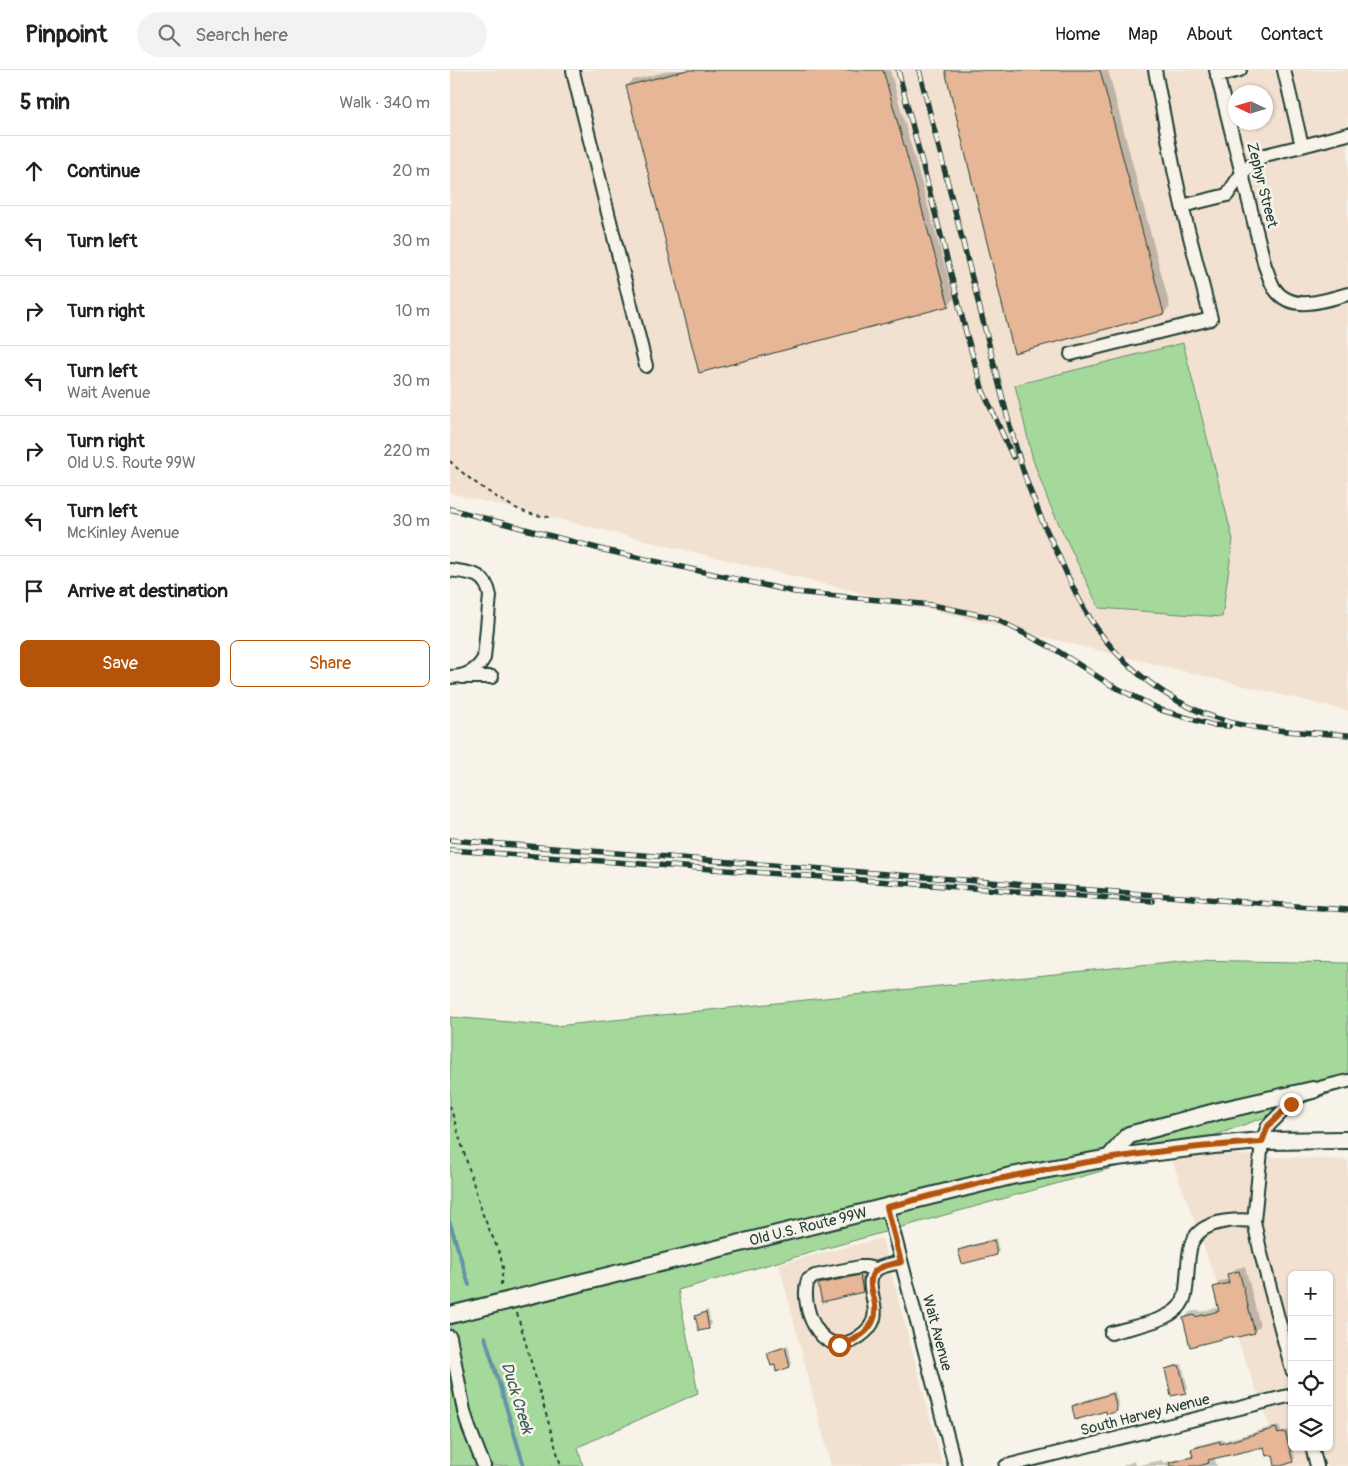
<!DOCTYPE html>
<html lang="en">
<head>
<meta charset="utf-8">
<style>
	:root { --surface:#fff; --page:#f2f2f2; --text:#202124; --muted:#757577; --line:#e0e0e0; --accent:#b45309 }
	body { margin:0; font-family:Pangolin,sans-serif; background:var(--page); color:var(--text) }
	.controls { position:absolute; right:15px; bottom:15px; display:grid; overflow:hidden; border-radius:8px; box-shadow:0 1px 4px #0004 }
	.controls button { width:45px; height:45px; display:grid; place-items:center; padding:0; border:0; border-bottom:1px solid var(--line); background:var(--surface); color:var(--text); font:25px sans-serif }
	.compass { position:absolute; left:778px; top:15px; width:45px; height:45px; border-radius:50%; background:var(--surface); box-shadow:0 1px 4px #0004; rotate:274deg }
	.stop { position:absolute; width:15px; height:15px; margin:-11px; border:4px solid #b45309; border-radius:50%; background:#fff }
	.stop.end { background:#b45309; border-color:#fff; box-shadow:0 1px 5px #0008 }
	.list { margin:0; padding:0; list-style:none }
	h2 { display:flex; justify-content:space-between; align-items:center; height:65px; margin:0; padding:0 20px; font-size:21px }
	h2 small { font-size:16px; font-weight:400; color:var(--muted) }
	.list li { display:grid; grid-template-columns:32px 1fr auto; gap:15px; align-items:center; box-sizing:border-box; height:70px; padding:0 20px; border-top:1px solid var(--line) }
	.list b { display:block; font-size:19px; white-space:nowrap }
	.list p { margin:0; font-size:16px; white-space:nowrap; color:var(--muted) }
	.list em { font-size:16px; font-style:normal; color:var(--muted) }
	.actions { display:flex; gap:10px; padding:15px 20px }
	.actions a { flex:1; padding:11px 0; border:1px solid var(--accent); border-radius:8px; text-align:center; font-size:18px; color:var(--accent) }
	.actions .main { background:var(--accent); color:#fff }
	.icon { flex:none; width:28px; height:28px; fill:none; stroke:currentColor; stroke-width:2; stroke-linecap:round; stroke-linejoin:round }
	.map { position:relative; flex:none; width:898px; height:1396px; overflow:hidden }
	header { display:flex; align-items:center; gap:30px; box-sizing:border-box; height:70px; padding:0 25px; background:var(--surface); border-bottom:1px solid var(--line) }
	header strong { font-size:24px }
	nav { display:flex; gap:28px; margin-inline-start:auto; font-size:18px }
	.search { width:350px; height:45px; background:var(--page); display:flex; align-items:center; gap:12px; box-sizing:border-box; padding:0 18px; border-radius:28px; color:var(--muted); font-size:19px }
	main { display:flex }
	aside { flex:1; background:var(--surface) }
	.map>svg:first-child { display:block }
	.built { fill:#f2e1d0; fill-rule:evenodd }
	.green { fill:#a5d99b; stroke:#628b68 }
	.shadow { fill:#0003 }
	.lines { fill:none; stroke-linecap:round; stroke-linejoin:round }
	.stream { stroke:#6593a7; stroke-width:4 }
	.building { fill:#e6b697; stroke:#1f3d34 }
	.minor-casing { stroke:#1f3d34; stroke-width:16 }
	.major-casing { stroke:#1f3d34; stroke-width:20 }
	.path { stroke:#1f3d34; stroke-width:2; stroke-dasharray:4 4; stroke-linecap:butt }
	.minor { stroke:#f7f3e8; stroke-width:12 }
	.major { stroke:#f7f3e8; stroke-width:16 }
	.rail-casing { stroke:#1f3d34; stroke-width:5.5 }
	.rail { stroke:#f7f3e8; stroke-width:4; stroke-dasharray:11; stroke-linecap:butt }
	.route { stroke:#b45309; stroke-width:6 }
	.labels { text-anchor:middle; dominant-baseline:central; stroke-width:5; stroke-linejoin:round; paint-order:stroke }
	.street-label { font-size:15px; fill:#1f3d34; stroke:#f7f3e8 }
	.water-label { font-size:16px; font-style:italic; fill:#365a5a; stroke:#f7f3e8 }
</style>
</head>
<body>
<header>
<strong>Pinpoint</strong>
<div class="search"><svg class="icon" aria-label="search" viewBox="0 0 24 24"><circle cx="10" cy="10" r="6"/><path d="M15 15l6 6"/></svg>Search here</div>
<nav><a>Home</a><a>Map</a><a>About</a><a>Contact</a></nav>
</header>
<main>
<aside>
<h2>5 min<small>Walk · 340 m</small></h2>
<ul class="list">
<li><svg class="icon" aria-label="ahead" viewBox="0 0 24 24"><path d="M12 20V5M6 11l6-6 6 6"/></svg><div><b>Continue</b></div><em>20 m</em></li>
<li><svg class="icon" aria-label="left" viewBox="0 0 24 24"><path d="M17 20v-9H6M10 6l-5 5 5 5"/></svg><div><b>Turn left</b></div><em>30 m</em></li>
<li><svg class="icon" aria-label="right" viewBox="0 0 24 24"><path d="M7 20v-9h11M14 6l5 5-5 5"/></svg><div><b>Turn right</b></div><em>10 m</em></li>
<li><svg class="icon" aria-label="left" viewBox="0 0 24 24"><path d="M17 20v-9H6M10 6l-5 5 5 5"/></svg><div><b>Turn left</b><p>Wait Avenue</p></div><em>30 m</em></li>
<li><svg class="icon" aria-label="right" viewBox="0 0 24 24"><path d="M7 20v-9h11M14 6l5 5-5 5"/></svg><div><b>Turn right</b><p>Old U.S. Route 99W</p></div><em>220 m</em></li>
<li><svg class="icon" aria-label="left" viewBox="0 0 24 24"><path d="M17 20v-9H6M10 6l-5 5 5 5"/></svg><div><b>Turn left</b><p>McKinley Avenue</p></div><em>30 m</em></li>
<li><svg class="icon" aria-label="arrive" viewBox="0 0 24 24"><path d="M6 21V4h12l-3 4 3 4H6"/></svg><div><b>Arrive at destination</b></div></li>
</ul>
<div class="actions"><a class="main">Save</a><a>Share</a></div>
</aside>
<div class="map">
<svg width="898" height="1396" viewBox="0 0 898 1396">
	<rect width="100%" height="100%" fill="#f7f3e8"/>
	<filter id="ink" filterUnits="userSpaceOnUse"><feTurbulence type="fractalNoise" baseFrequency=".02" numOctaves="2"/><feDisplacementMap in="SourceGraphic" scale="10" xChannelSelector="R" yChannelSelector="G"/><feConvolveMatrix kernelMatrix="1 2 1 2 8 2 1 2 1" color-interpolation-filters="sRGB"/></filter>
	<g filter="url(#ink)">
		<!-- built -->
		<path class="built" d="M 0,0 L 898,0 L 898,641 L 0,423 ZM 786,22 L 816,22 L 816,52 L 786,52 Z
			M 719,1082 L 898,1090 L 898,1396 L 834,1396 ZM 842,1205 L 879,1205 L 879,1377 L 842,1377 Z
			M 432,1168 L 493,1396 L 381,1396 L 329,1194 Z"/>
		<!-- green -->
		<path class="green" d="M 733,273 L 783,470 L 772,547 L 649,538 L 599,433 L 583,390 L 565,315 Z
			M 739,890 L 898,893 L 898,1017 L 719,1082 L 228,1220 L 248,1323 L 128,1377 L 133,1396 L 0,1396 L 0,947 L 106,956 Z"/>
		<!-- shadow -->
		<path class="shadow" d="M 223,0 L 440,0 L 504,229 L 498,235 L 177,16 L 183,10 Z
			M 496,0 L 658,0 L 720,237 L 714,243 Z
			M 546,1168 L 549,1181 L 546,1184 L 509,1181 L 512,1178 Z
			M 795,1196 L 810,1256 L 804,1261 L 784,1265 L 734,1248 L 740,1242 L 750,1240 L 750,1242 L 769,1237 L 764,1217 L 770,1211 L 780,1209 L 779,1205 L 785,1199 Z
			M 414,1202 L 417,1217 L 413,1221 L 369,1214 L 373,1210 Z
			M 258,1240 L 261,1255 L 259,1257 L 249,1260 L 246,1247 L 249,1244 Z
			M 338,1275 L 342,1294 L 339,1296 L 326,1294 L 318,1283 L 321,1281 Z
			M 732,1294 L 738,1319 L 735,1322 L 716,1299 L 719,1297 Z
			M 665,1321 L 669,1337 L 667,1340 L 623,1336 L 626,1333 Z
			M 829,1355 L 831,1362 L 838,1360 L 845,1388 L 842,1391 L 826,1396 L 824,1383 L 815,1376 L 764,1387 L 767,1396 L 672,1396 L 684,1391 L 685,1396 L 712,1390 L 713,1393 L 744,1385 L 742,1379 L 745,1376 L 773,1369 L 773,1371 Z"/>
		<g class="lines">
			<!-- stream -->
			<path class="stream" d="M 0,1153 L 19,1215
				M 35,1267 L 74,1396"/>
		</g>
		<!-- building -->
		<path class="building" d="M 237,0 L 433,0 L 499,236 L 249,303 L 176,16 Z
			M 495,0 L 650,0 L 714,244 L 564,283 Z
			M 544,1170 L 547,1185 L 512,1194 L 508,1180 Z
			M 789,1201 L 805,1263 L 783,1268 L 783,1266 L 740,1277 L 733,1248 L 744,1245 L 745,1247 L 769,1241 L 763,1217 L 779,1213 L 777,1204 Z
			M 410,1205 L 413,1222 L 372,1232 L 368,1214 Z
			M 256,1242 L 259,1259 L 249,1261 L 245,1246 Z
			M 335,1277 L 340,1297 L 326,1302 L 325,1295 L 321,1296 L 317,1283 Z
			M 729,1295 L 736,1323 L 721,1326 L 715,1299 Z
			M 663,1323 L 667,1341 L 657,1345 L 656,1341 L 625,1350 L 622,1336 Z
			M 826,1358 L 828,1364 L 835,1362 L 843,1392 L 831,1396 L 825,1396 L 823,1385 L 816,1386 L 814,1377 L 758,1390 L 759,1393 L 749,1396 L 720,1396 L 719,1393 L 743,1387 L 741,1379 L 770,1371 L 770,1374 Z"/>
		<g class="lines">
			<defs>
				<path id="minor" d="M 123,0 L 124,6 L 196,296
					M 705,0 L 724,100 L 732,136
					M 766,0 L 815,196 C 818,203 820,211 824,218 C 841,244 875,230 898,224
					M 767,6 L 790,0
					M 852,76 L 898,64
					M 621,284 L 761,249 L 732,136 L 777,125 L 792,103 L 815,85 L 852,76 L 834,0
					M 0,500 C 20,503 36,502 40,526 L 34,588 C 27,601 15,607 0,607
					M 12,607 L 42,607
					M 437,1137 L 505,1396
					M 426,1199 L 417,1197 L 410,1197 L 365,1206 L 358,1210 C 349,1235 370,1289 404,1270 C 411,1266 417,1262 421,1255 C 433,1238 411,1213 426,1200 C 431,1195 444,1194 451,1192
					M 661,1263 C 680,1257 716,1252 729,1237 C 736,1229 736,1220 737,1209 C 738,1198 738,1185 741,1175 C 749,1150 784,1149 804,1151
					M 0,1267 L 14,1341 L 19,1358 L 34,1396
					M 842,1300 L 810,1180 L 804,1151 L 812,1071 L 818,1056 L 841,1033 L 852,1025 L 873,1017 L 898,1011
					M 862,1377 L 867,1396
					M 556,1396 L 842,1325"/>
				<g id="major">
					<path d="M 659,1088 L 679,1065 L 773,1040 L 863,1020"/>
					<path id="s1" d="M 0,1245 L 561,1106 L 659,1088 L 764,1075 L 812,1071 L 898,1070"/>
				</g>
			</defs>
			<!-- minor casing -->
			<use href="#minor" class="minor-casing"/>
			<!-- major casing -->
			<use href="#major" class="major-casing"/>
			<!-- path -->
			<path class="path" d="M 0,391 C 13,406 57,436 75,442 C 83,445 91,446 99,447
				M 0,1036 L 33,1145 L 50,1184 L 53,1198 L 51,1214 L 53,1217
				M 67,1243 L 111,1396"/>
			<!-- minor -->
			<use href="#minor" class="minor"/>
			<!-- major -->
			<use href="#major" class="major"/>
			<defs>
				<path id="rail" d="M 448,0 L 517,266 L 533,321 L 563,387
					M 469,0 L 558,349 C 566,378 574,408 586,435 C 592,452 600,468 608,484 C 617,505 626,526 638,545 C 667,593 714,630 766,648 C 808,662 854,662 898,665
					M 0,439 L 154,480 L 345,522 L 482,535 L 544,548 L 603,578 L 659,614 L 711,640 L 762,655 L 779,656
					M 0,770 L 898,840
					M 0,780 L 703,831"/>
			</defs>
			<!-- rail casing -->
			<use href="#rail" class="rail-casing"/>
			<!-- rail -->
			<use href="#rail" class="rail"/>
		</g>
	</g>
	<g class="lines" filter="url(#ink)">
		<!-- route -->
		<path class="route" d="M 389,1275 C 408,1270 428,1258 425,1235 C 424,1224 416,1211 425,1201 C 431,1195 444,1194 451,1192 L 437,1137 C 479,1127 521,1114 563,1106 C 645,1089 728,1077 812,1072 L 818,1056 L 841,1034"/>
	</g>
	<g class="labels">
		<!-- street labels -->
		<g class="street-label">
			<text transform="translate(812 115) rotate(76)">Zephyr Street</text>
			<text stroke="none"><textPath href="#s1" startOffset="369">Old U.S. Route 99W</textPath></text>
			<text transform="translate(487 1263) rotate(75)">Wait Avenue</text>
			<text transform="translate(695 1345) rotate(-14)">South Harvey Avenue</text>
		</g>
		<!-- water labels -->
		<g class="water-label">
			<text transform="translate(67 1328) rotate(73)">Duck Creek</text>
		</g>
	</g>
</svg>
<div class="controls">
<button>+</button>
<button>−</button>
<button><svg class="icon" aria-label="locate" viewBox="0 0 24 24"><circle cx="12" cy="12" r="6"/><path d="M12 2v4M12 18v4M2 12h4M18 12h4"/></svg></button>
<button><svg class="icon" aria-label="layers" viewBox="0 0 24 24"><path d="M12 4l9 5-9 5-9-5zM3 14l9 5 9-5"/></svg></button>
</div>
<svg class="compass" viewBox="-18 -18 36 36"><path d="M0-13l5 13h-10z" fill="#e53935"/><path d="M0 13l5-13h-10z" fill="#757577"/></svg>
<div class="stop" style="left:389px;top:1275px"></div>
<div class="stop end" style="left:841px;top:1034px"></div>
</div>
</main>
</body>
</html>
